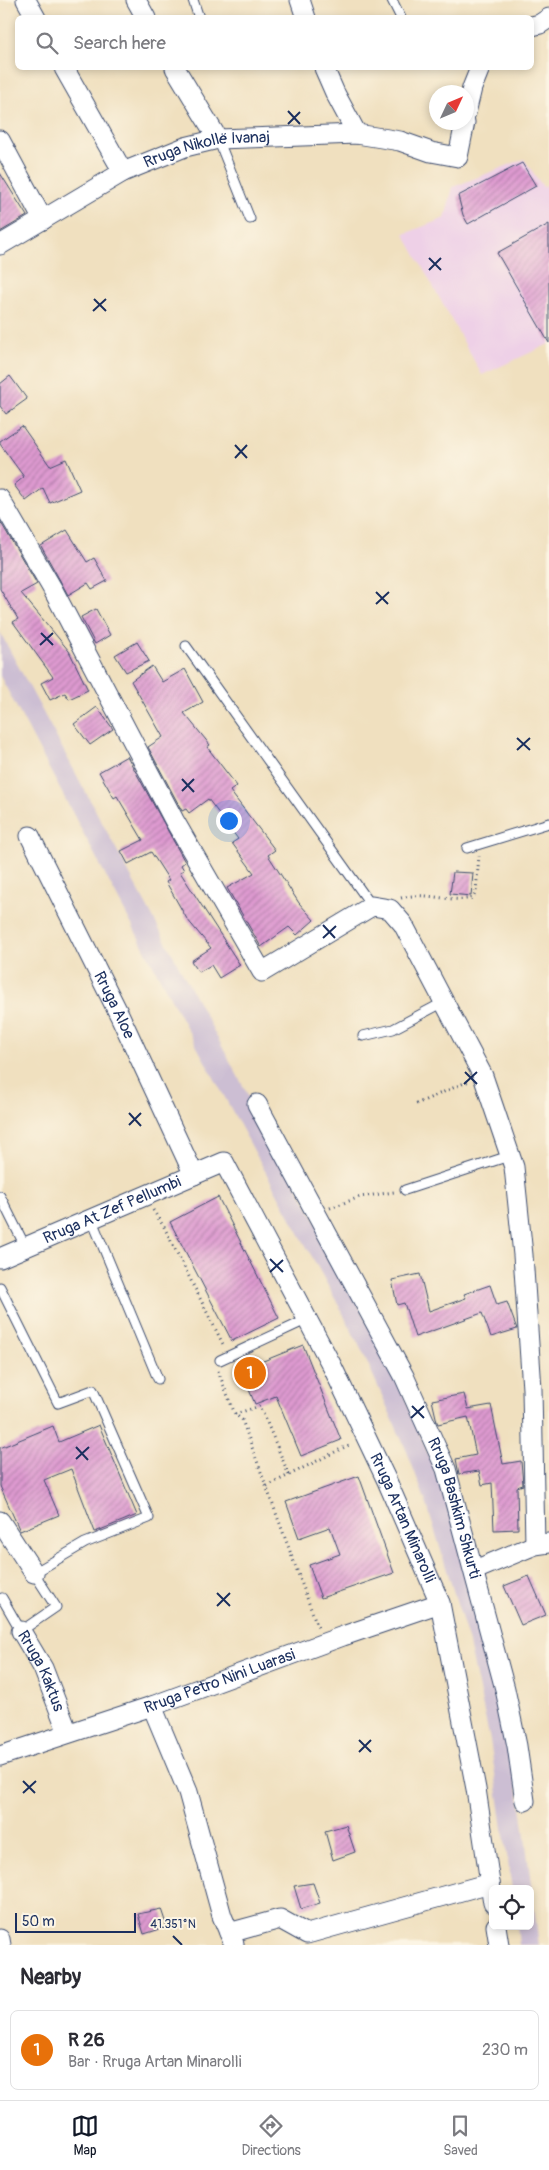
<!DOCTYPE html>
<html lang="en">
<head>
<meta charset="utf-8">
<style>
	:root { --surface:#fff; --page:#f7f7f7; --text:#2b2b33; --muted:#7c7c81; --line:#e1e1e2; --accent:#111827 }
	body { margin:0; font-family:Pangolin,sans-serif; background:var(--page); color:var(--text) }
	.controls { position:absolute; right:15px; bottom:15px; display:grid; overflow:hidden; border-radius:8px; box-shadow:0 2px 8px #0003 }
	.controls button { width:45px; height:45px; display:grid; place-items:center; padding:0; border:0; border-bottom:1px solid var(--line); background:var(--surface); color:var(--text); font:25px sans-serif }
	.compass { position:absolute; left:429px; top:85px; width:45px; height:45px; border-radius:50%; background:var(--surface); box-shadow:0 2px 8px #0003; rotate:46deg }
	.scale { position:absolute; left:15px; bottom:12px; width:121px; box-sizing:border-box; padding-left:5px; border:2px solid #1b2f5e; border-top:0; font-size:14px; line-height:18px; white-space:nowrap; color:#1b2f5e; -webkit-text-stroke:4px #fcf5e5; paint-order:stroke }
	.you { position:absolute; left:228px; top:820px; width:18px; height:18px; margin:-12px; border:4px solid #fff; border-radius:50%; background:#1a73e8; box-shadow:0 0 0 8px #1a73e833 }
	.badge { display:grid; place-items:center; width:32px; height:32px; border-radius:50%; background:var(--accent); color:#fff; font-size:16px; font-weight:700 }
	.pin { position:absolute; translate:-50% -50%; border:2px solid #fff; box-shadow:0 1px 5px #0006 }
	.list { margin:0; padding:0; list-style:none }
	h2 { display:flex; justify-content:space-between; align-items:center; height:65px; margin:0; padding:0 20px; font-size:21px }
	h2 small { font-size:16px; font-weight:400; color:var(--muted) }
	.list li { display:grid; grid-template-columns:32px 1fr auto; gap:15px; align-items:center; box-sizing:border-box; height:80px; margin:0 10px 10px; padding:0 10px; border:1px solid var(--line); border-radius:8px }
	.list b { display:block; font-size:19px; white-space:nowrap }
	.list p { margin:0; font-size:16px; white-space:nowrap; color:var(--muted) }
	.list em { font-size:16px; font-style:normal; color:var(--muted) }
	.icon { flex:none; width:28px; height:28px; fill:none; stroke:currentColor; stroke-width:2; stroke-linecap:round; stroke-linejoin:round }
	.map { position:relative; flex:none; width:549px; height:1945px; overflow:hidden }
	.search { position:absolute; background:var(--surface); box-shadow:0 2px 8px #0003; left:15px; right:15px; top:15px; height:55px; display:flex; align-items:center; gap:12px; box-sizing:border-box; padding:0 18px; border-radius:8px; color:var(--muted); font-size:19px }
	.sheet { height:155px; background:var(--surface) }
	nav { display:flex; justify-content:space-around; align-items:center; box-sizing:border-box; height:70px; border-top:1px solid var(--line); background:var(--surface); font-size:14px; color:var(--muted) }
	nav a { display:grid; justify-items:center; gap:2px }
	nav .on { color:var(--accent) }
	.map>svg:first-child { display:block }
	.built { fill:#eed0e7 }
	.railway { fill:#ccbed3 }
	.building { fill:url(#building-hatch) }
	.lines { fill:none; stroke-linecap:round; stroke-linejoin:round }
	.service-casing { stroke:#3b4a6d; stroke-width:11 }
	.minor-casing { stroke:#3b4a6d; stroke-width:21 }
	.path { stroke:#3b4a6d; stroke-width:3; stroke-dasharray:1 4; stroke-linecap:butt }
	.service { stroke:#fff; stroke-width:9 }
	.minor { stroke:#fff; stroke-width:19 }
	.ticks { fill:none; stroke:#1b2f5e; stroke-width:2 }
	.labels { text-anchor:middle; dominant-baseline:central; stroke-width:4; stroke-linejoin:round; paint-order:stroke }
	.street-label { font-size:16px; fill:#1b2f5e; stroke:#fcf5e5 }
	.ticks-label { font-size:12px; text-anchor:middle; fill:#1b2f5e; stroke:#fcf5e5; stroke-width:4; stroke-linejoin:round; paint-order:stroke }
</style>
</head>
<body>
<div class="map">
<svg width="549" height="1945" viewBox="0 0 549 1945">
	<defs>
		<pattern id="building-hatch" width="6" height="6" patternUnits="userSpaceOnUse" patternTransform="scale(1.25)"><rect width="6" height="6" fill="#de9ad0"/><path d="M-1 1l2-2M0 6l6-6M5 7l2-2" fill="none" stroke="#b37eac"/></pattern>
	</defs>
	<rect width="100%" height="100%" fill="#fcf5e5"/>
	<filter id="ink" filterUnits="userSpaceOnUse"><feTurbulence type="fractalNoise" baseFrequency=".02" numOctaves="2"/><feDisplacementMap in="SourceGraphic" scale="10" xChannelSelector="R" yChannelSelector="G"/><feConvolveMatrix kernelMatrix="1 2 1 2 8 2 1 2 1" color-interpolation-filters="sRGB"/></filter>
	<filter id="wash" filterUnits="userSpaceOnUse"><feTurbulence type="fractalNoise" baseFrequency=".0096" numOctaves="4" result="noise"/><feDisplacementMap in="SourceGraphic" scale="20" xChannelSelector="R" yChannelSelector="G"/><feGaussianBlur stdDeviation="1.12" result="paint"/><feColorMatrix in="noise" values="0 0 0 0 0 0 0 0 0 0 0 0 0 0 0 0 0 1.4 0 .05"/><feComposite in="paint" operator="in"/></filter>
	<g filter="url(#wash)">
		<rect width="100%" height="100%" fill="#f0e0bf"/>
		<!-- built -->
		<path class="built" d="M 524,159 L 543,187 L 549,185 L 549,344 L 482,375 L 404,234 L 445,218 L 453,187 Z"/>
		<!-- railway -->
		<path class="railway" d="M 0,632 L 330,1248 L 405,1398 L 445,1496 L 470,1570 L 521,1806 L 539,1945 L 519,1945 L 517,1926 L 530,1926 L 530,1889 L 512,1889 L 490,1740 L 468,1639 L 427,1505 L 408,1454 L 364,1355 L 339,1306 L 178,1012 L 0,676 Z"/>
		<g id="blocks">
			<!-- building -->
			<path class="building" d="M 522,163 L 536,186 L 468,224 L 463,215 L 458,196 Z
				M 0,173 L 27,216 L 0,232 Z
				M 549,224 L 549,343 L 497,253 Z
				M 10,376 L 27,399 L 6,414 L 0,406 L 0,384 Z
				M 22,426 L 50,466 L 66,459 L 80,490 L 50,503 L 43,488 L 26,501 L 14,485 L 24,477 L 0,444 L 0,441 Z
				M 0,521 L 37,584 L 21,593 L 69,651 L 88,690 L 69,699 L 65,693 L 50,700 L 41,683 L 53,677 L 13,622 L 18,619 L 0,589 Z
				M 67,530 L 87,562 L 94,558 L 107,581 L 92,589 L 88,583 L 68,595 L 41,546 Z
				M 96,609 L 110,635 L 95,644 L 81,617 Z
				M 137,642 L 149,661 L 126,672 L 115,655 Z
				M 152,666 L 162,682 L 185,669 L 203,702 L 184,713 L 210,745 L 207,747 L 237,786 L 230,791 L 275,850 L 268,855 L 299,903 L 314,920 L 297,935 L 289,927 L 261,947 L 227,888 L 254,873 L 232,843 L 238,839 L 208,799 L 189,813 L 186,809 L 182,811 L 148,747 L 163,737 L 131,681 Z
				M 97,707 L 113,729 L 90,745 L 74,724 Z
				M 127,756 L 185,862 L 181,865 L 184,870 L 180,872 L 240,965 L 219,978 L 211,965 L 199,972 L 191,961 L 211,948 L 187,919 L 166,882 L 169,880 L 151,852 L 128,864 L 121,851 L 143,840 L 117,796 L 114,798 L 99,772 Z
				M 453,872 L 473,873 L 471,896 L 450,894 Z
				M 218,1197 L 279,1318 L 232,1341 L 170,1222 Z
				M 420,1274 L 429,1311 L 466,1298 L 464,1294 L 490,1285 L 497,1305 L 507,1302 L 517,1329 L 491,1337 L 482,1313 L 415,1337 L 404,1303 L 397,1305 L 392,1280 Z
				M 303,1345 L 341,1440 L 301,1456 L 276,1396 L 255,1404 L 241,1370 Z
				M 464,1394 L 468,1409 L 491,1405 L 503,1464 L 521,1461 L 523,1485 L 517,1487 L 518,1529 L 494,1530 L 492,1483 L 482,1485 L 479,1471 L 459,1474 L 456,1459 L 476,1455 L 468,1417 L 438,1424 L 437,1422 L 432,1400 Z
				M 99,1425 L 137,1515 L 95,1532 L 71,1469 L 44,1480 L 59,1515 L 20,1531 L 0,1486 L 0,1448 L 53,1426 L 59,1442 Z
				M 359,1476 L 394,1573 L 321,1598 L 309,1565 L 340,1554 L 330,1527 L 299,1538 L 286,1502 Z
				M 529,1576 L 546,1615 L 521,1625 L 504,1586 Z
				M 346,1825 L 355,1852 L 333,1860 L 325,1831 Z
				M 313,1883 L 320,1903 L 301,1909 L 294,1886 Z
				M 161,1909 L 167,1927 L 144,1934 L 138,1914 Z"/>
		</g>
	</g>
	<g filter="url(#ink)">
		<use href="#blocks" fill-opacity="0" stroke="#3b4a6d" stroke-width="1"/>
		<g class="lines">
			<defs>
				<path id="service" d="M 193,0 L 199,18
					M 392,0 L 401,18
					M 218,139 L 250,219
					M 186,646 L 372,906
					M 467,848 L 549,823
					M 363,1036 L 393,1029 L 444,1002
					M 405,1190 L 509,1156
					M 0,1196 L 25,1246
					M 91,1218 L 158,1379
					M 0,1287 L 58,1403 L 93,1390 L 149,1518 L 85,1543 L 34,1573 L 56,1607 L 21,1631 L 2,1598 L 0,1599
					M 220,1360 L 308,1319"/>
				<g id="minor">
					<path d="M 26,0 L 36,18"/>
					<path d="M 136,0 L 146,18"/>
					<path d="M 300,0 L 306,18"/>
					<path d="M 532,26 L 540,24 L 549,18"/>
					<path d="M 64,68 L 123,172"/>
					<path d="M 175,68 L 218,139"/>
					<path d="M 324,68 L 335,93 L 357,134"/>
					<path d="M 466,113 L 472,88 L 480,68"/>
					<path d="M 0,140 L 43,220"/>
					<path id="s1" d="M 0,245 L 123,172 L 185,147 L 218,139 L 357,134 L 400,141 L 431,152 L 458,157 L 465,122"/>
					<path d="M 0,499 L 52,588 L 174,820 L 262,972 L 372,906 L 390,909 L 403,924 L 483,1076 L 514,1167 L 523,1255 L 532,1389 L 535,1545"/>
					<path id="s2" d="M 30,836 L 120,1016 L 194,1175"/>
					<path id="s3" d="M 257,1104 L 404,1376 L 446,1469 L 505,1689 L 517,1746 L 525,1801"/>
					<path id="s4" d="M 0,1258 L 224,1162 L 332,1366 L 387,1481 L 440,1603 L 476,1789 L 493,1903"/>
					<path d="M 0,1521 L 34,1573"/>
					<path d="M 475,1570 L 535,1545 L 549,1543"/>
					<path id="s5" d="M 21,1631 L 43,1668 L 68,1733"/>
					<path d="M 152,1706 L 188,1792 L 222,1916 L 234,1944"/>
					<path id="s6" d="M 0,1756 L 152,1706 L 343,1636 L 440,1603"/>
					<path d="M 496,1926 L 499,1945"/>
					<path d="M 229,1933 L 280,1919 L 307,1934 L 490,1883"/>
					<path d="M 0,1939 L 1,1945"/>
				</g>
			</defs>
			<!-- service casing -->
			<use href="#service" class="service-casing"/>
			<!-- minor casing -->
			<use href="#minor" class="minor-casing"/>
			<!-- path -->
			<path class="path" d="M 401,898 C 426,891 449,903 473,898 L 476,892 L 479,856
				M 416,1104 L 469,1081
				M 330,1208 L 360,1197 L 394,1192
				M 153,1210 L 164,1227 L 224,1346
				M 218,1371 L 235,1414 L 242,1420 L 318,1628
				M 235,1414 L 260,1406 L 289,1475
				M 267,1486 L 351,1444"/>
			<!-- service -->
			<use href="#service" class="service"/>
			<!-- minor -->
			<use href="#minor" class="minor"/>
		</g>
	</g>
	<!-- ticks -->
	<path class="ticks" d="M 288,111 L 300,124M 288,124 L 300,112M 429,258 L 441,270M 429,270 L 441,258M 94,299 L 106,311M 93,311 L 106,299M 235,445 L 247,458M 235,458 L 247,445M 376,592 L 388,604M 376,604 L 389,592M 41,633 L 53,645M 40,645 L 53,633M 517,738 L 530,750M 517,750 L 530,738M 182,779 L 194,792M 182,791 L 194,779M 323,925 L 335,938M 323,938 L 336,926M 465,1072 L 477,1084M 464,1084 L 477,1072M 129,1113 L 141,1126M 129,1125 L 141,1113M 270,1259 L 283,1272M 270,1272 L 283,1260M 412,1406 L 424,1418M 411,1418 L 424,1406M 76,1447 L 88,1460M 76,1459 L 89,1447M 217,1593 L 230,1606M 217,1606 L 230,1593M 359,1740 L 371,1752M 359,1752 L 371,1740M 23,1781 L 35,1793M 23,1793 L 36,1781M 173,1936 L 182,1945"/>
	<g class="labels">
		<!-- street labels -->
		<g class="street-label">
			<text stroke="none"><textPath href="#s1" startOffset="231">Rruga Nikollë Ivanaj</textPath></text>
			<text stroke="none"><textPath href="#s2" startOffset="189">Rruga Aloe</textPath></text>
			<text stroke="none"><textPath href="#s4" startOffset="122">Rruga At Zef Pellumbi</textPath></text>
			<text stroke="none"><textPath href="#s3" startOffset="451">Rruga Bashkim Shkurti</textPath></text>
			<text stroke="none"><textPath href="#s4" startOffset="642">Rruga Artan Minarolli</textPath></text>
			<text stroke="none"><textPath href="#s5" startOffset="45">Rruga Kaktus</textPath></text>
			<text stroke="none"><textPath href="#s6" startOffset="232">Rruga Petro Nini Luarasi</textPath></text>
		</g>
	</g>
	<g class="ticks-label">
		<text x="173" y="1928">41.351°N</text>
	</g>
</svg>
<div class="controls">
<button><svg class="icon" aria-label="locate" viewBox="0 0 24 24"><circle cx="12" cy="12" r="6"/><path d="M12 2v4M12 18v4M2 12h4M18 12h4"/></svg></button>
</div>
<svg class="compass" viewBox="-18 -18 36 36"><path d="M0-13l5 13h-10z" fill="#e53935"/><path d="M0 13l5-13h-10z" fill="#7c7c81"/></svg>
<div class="scale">50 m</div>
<div class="you"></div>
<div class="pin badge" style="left:250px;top:1373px;background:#e8710a">1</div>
<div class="search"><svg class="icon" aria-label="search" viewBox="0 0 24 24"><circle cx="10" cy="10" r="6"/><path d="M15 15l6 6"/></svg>Search here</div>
</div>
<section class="sheet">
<h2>Nearby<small></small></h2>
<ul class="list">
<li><span class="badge" style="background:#e8710a">1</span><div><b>R 26</b><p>Bar · Rruga Artan Minarolli</p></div><em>230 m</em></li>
</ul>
</section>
<nav>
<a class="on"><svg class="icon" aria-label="map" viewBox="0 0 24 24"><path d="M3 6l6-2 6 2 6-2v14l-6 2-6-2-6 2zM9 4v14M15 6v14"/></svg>Map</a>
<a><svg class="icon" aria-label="directions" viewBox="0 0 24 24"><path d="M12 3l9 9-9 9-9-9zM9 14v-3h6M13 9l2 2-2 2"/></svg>Directions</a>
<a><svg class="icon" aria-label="saved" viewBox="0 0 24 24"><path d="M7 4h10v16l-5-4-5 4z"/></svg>Saved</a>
</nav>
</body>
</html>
